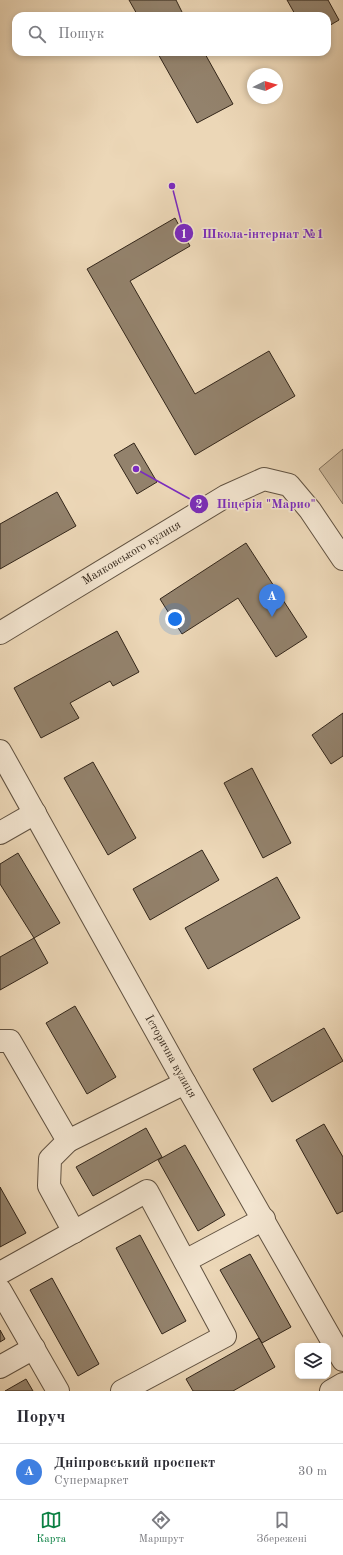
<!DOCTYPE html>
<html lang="uk">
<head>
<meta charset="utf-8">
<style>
	:root { --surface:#fff; --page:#f2f2f3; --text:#2b2b33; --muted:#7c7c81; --line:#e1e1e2; --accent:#0b8043 }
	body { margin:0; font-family:"Old Standard TT",serif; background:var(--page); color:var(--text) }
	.controls { position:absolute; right:12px; bottom:12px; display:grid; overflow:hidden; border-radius:8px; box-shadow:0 2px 6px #0003 }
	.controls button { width:36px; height:36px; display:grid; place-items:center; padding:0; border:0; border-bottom:1px solid var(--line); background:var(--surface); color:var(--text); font:20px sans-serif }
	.compass { position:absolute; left:247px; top:68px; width:36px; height:36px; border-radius:50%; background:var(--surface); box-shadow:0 2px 6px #0003; rotate:85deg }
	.you { position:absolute; left:175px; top:619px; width:14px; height:14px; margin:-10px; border:3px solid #fff; border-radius:50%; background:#1a73e8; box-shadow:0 0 0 6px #1a73e833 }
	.badge { display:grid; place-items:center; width:26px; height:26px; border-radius:50%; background:var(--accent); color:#fff; font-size:13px; font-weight:700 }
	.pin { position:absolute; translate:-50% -33px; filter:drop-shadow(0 1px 2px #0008) }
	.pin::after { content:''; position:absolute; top:21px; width:14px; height:12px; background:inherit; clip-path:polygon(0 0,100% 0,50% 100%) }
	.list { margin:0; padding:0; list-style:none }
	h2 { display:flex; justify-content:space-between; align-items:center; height:52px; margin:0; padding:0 16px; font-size:17px }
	h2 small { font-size:13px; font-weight:400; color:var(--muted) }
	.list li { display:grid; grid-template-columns:26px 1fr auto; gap:12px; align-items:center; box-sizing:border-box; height:56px; padding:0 16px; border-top:1px solid var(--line) }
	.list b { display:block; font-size:15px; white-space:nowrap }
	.list p { margin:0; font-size:13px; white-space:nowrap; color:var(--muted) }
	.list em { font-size:13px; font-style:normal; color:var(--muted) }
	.icon { flex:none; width:22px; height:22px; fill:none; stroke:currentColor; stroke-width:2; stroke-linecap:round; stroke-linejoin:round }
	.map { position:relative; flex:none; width:343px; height:1391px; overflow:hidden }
	.search { position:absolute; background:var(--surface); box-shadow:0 2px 6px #0003; left:12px; right:12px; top:12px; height:44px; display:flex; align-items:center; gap:10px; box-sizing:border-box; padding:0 14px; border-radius:12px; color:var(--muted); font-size:15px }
	.sheet { height:108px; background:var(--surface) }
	nav { display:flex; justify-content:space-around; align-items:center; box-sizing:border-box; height:56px; border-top:1px solid var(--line); background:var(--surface); font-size:11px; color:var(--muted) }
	nav a { display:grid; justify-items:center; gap:2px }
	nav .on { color:var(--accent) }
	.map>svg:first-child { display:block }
	.green { fill:#cdb99c; stroke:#80705b }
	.building { fill:#93826c; stroke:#33261a }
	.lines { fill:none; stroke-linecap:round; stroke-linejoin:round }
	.minor-casing { stroke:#615241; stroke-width:24 }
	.minor { stroke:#f3e5d0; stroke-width:22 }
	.labels { text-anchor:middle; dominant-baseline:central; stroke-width:3; stroke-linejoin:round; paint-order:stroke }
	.street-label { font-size:12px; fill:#33261a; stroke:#f3e5d0 }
	.leader { fill:none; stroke:#7b2cbf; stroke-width:1.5 }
	.callout-dot { fill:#7b2cbf; stroke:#f3e5d0; stroke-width:1.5 }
	.mark-label { font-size:12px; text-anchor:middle; font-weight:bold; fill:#fff }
	.callout-label { font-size:13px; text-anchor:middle; font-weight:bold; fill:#7b2cbf; stroke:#f3e5d0; stroke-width:3; stroke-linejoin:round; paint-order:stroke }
</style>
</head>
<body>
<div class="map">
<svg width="343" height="1391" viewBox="0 0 343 1391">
	<rect width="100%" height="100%" fill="#ecd7b7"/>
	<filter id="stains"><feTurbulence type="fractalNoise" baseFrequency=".005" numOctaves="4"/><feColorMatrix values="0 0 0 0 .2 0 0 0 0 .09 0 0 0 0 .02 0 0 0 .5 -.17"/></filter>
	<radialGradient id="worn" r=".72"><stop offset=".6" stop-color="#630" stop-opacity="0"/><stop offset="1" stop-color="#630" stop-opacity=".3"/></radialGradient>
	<!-- green -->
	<path class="green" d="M 343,449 L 343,504 L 319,469 Z"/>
	<!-- building -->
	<path class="building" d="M 129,0 L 176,0 L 184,16 L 138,16 Z
		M 287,0 L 328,0 L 339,20 L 327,27 L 327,16 L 296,16 Z
		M 157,52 L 204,52 L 233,104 L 197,123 Z
		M 175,218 L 190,246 L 130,281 L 195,394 L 269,351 L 295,396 L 195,455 L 87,269 Z
		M 134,443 L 157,482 L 137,494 L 114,455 Z
		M 57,492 L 76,526 L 0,569 L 0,524 Z
		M 246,543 L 307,637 L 276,657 L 238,598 L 182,634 L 160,599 Z
		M 117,631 L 139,672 L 113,686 L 110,681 L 70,703 L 79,718 L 41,738 L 14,688 Z
		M 343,713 L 343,756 L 331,764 L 312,735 Z
		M 93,762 L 136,838 L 108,855 L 64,778 Z
		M 252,768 L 291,843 L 263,858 L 224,783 Z
		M 202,850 L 219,880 L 150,920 L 133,889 Z
		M 18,853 L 60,923 L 34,938 L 0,884 L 0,864 Z
		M 277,877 L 300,918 L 208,969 L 185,928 Z
		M 34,938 L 48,963 L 0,990 L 0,957 Z
		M 75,1006 L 116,1077 L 87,1094 L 46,1023 Z
		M 324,1028 L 343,1061 L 272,1102 L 253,1069 Z
		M 324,1124 L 343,1157 L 343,1211 L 337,1214 L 296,1140 Z
		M 146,1128 L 162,1157 L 93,1196 L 76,1167 Z
		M 185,1145 L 225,1215 L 198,1231 L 158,1160 Z
		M 0,1187 L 26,1233 L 0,1247 Z
		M 140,1235 L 186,1321 L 162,1334 L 116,1248 Z
		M 250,1254 L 291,1327 L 262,1343 L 220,1270 Z
		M 52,1278 L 99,1364 L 78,1376 L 30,1290 Z
		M 0,1330 L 5,1339 L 0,1342 Z
		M 259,1338 L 275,1367 L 233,1391 L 193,1391 L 186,1379 Z
		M 26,1379 L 33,1391 L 5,1391 Z"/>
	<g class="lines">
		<defs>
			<g id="minor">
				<path id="s1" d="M 0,633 L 226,496 L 264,479 L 289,485 L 310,510 L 343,559"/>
				<path id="s2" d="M 0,751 L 185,1083 L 343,1360"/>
				<path d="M 0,833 L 35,813"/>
				<path d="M 0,1041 L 10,1041 L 68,1141 L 185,1083"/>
				<path d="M 68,1141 L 50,1159 L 49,1186 L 74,1232"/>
				<path d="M 185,1261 L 264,1219"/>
				<path d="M 0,1273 L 147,1191 L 225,1336 L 122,1391"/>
				<path d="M 0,1290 L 58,1391"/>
				<path d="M 0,1367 L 34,1348"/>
				<path d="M 331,1391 L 343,1384"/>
			</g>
		</defs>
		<!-- minor casing -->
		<use href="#minor" class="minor-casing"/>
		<!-- minor -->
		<use href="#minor" class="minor"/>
	</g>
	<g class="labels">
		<!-- street labels -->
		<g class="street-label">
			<text stroke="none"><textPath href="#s1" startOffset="154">Маяковського вулиця</textPath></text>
			<text stroke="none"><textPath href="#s2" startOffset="350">Історична вулиця</textPath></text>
		</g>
	</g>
	<!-- callouts -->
	<path class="leader" d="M172 186L184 233M136 469L199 504"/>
	<g class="callout-dot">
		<circle cx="172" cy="186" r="4"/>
		<circle cx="136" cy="469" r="4"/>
		<circle cx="184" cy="233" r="10"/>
		<circle cx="199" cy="504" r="10"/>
	</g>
	<g class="mark-label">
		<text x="184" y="238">1</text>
		<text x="199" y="508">2</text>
	</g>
	<g class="callout-label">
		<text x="263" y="238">Школа-інтернат №1</text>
		<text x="266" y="508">Піцерія "Марио"</text>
	</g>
	<rect width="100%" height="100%" filter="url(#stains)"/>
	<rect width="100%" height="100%" fill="url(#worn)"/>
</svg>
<div class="controls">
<button><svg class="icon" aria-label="layers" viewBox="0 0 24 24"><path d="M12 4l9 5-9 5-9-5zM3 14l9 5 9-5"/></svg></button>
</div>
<svg class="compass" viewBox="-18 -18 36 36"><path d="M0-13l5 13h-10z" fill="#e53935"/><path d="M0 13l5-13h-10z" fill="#7c7c81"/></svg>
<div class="you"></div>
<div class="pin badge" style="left:272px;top:617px;background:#3f7fe0">A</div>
<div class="search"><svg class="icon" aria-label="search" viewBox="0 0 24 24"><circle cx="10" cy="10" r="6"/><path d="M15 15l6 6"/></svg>Пошук</div>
</div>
<section class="sheet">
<h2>Поруч<small></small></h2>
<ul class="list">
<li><span class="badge" style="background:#3f7fe0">A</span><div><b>Дніпровський проспект</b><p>Супермаркет</p></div><em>30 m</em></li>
</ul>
</section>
<nav>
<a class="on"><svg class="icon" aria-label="map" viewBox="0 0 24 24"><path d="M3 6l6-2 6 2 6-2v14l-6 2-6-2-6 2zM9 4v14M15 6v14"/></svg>Карта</a>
<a><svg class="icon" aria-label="directions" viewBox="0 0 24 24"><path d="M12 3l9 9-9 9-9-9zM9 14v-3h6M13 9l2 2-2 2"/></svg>Маршрут</a>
<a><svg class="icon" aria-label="saved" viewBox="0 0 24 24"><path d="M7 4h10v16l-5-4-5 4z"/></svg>Збережені</a>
</nav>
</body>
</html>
